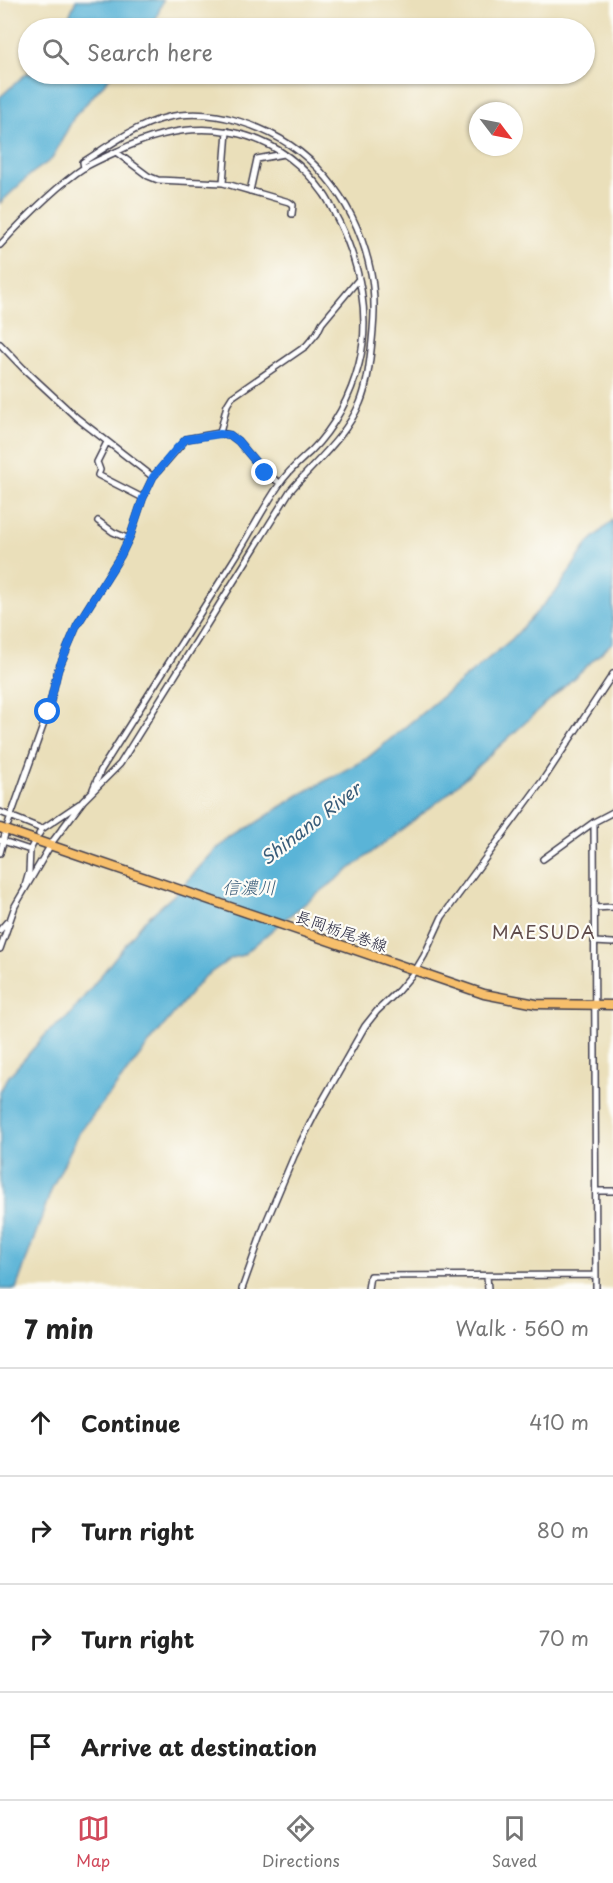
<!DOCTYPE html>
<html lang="en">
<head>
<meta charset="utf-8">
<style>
	:root { --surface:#fff; --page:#f2f2f2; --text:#222; --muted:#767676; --line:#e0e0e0; --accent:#d1495b }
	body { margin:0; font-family:"Playpen Sans","Klee One",sans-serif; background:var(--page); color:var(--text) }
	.compass { position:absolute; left:469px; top:102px; width:54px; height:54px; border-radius:50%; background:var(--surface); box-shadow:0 2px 4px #0004; rotate:122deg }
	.stop { position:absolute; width:18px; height:18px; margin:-14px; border:4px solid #1a73e8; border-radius:50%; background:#fff }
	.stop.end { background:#1a73e8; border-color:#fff; box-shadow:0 2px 6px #0008 }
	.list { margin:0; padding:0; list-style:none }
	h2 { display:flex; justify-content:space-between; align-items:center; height:78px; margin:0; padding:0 24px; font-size:26px }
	h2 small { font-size:20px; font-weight:400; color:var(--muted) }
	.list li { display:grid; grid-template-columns:39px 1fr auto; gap:18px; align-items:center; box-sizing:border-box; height:108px; padding:0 24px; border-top:2px solid var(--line) }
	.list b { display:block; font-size:22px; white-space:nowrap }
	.list em { font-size:20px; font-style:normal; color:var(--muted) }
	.icon { flex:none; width:33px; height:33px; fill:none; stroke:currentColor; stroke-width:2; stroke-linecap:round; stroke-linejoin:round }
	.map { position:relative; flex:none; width:613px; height:1289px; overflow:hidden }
	.search { position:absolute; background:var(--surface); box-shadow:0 2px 4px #0004; left:18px; right:18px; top:18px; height:66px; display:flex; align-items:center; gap:15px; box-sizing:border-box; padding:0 21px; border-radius:33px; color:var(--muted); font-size:22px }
	.sheet { height:510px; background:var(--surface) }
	nav { display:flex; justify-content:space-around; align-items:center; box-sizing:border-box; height:84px; border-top:2px solid var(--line); background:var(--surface); font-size:16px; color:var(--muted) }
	nav a { display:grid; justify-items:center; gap:3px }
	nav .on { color:var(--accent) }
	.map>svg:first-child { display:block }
	.water { fill:#5ab4d7; stroke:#3e6b89; stroke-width:1.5 }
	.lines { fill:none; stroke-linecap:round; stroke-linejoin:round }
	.minor-casing { stroke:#403e4e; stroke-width:8 }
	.primary-casing { stroke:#403e4e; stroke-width:11 }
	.minor { stroke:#fff; stroke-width:5 }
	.primary { stroke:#f7bf6c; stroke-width:8 }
	.route { stroke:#1a73e8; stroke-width:8 }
	.labels { text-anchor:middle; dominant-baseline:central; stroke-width:4.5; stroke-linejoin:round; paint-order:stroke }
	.street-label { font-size:16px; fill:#22223b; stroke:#fdfcf7 }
	.water-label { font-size:18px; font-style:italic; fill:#385c79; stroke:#fdfcf7 }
	.neighbourhood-label { font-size:18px; letter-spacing:1.5px; fill:#604c4c; stroke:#fdfcf7 }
</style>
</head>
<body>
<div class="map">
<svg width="613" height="1289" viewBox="0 0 613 1289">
	<rect width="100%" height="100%" fill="#fdfcf7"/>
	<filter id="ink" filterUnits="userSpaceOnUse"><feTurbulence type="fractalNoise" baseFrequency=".0167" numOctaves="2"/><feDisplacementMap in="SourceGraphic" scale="12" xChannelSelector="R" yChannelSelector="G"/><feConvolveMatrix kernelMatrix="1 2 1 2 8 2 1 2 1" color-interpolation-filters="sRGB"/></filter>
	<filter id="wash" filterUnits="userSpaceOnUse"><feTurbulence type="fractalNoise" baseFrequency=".008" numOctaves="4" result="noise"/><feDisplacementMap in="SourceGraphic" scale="24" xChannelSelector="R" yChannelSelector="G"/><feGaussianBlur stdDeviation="1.35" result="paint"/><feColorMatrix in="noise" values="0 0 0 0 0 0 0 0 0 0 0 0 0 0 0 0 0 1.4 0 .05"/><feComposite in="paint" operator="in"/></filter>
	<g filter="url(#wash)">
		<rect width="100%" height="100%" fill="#eadfba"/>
		<!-- water -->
		<path class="water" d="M 76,0 L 163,0 L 156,19 L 148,28 L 64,28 Z
			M 28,72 L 28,74 L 113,74 L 74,117 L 52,159 L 31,174 L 0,203 L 0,97 Z
			M 613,520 L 613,642 L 444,797 L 285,919 L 243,955 L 232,958 L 203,978 L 157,1034 L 79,1133 L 52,1188 L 16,1289 L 0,1289 L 0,1091 L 9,1076 L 48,1032 L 68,1017 L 144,921 L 174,895 L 216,849 L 299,795 L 366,759 L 512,639 L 558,589 L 588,543 Z"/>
	</g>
	<g filter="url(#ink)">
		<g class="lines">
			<defs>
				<path id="minor" d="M 116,152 L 148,176 L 158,180 L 223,183 L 289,202 L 293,205 L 292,214
					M 223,183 L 227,131
					M 250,191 L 257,159 L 284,154
					M 0,245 C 24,219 56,186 85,167 C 96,161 107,156 118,151 C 193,114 274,123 324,194 C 330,202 334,213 339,222 C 360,265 371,317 359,364 C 351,396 334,428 311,451 C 299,462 288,471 279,485 C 262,510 249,536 233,561 C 189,631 145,700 101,770 L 93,789
					M 0,344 L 23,368 L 77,418 L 153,477
					M 220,433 L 227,405 L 232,397 L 306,346 L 317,333 L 322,323 L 358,280
					M 107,442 L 97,462 L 100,470 L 98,475 L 143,498
					M 98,521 L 113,532 L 129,539
					M 0,812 L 42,829
					M 594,822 L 596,1289
					M 8,824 L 48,712 L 58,670 L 77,625 L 121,555 L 131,534 L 143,498 L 153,477 L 186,439 L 220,433 L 230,435 L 238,441 L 265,473 L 280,483
					M 39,834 L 42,829 L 79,804
					M 0,840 L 30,850
					M 0,853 L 5,834
					M 543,859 L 594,822 L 613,812
					M 25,886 L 29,872 L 30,850 L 33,844
					M 594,908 L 613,907
					M 0,930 L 7,922
					M 594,942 L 613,943
					M 0,949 L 15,906 L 53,841 L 83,801 L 120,764 L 290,491 C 315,462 345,438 360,403 C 367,386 369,367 371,350 C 374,324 376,299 371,273 C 356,200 311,142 238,121 C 219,115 200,113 180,115 C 144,119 113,143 83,162 L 84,168
					M 596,1191 L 613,1191
					M 487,1276 L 488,1289
					M 242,1289 L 264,1227 L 294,1156 L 315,1114 L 365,1026 L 377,1011 L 398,991 L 415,971 L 424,956 L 442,917 L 543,780 L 613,674
					M 368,1289 L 370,1276 L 596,1275"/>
				<path id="primary" d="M 0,828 L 484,994 L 536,1004 L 613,1005"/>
			</defs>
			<!-- minor casing -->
			<use href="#minor" class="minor-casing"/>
			<!-- primary casing -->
			<use href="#primary" class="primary-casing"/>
			<!-- minor -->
			<use href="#minor" class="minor"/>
			<!-- primary -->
			<use href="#primary" class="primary"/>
		</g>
	</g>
	<g class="lines" filter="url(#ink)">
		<!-- route -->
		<path class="route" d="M 48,712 L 58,670 L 77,625 L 121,555 L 131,534 L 143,498 L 153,477 L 177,448 L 186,439 L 220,434 L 230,435 L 238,441 L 265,473"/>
	</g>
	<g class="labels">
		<!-- street labels -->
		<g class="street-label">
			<text transform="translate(342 930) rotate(19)">長岡栃尾巻線</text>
		</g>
		<!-- water labels -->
		<g class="water-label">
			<text transform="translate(310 823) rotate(-38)">Shinano River</text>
			<text x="249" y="886">信濃川</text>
		</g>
		<!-- neighbourhood labels -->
		<g class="neighbourhood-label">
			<text x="544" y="931">MAESUDA</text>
		</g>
	</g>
</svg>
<svg class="compass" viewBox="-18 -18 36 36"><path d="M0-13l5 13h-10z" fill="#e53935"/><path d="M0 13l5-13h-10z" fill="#767676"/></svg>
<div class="stop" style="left:48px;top:712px"></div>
<div class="stop end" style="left:265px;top:473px"></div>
<div class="search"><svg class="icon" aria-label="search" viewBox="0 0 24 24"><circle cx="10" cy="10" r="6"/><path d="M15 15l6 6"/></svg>Search here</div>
</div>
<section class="sheet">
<h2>7 min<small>Walk · 560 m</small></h2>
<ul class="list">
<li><svg class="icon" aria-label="ahead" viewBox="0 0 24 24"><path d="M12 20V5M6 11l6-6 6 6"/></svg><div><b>Continue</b></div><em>410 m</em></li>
<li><svg class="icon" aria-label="right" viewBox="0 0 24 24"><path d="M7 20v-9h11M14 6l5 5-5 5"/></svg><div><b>Turn right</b></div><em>80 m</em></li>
<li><svg class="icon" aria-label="right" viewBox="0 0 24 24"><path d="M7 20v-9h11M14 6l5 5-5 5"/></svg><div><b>Turn right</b></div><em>70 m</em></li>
<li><svg class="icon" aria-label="arrive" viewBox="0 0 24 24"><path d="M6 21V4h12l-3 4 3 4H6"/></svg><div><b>Arrive at destination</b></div></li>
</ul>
</section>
<nav>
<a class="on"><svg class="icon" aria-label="map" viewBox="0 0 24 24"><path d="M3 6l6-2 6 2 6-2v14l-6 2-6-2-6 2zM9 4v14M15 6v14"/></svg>Map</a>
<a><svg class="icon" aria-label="directions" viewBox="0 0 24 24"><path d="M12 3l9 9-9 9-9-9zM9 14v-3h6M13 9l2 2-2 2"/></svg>Directions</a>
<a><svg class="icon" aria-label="saved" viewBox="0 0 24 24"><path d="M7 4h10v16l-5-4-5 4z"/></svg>Saved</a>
</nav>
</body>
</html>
